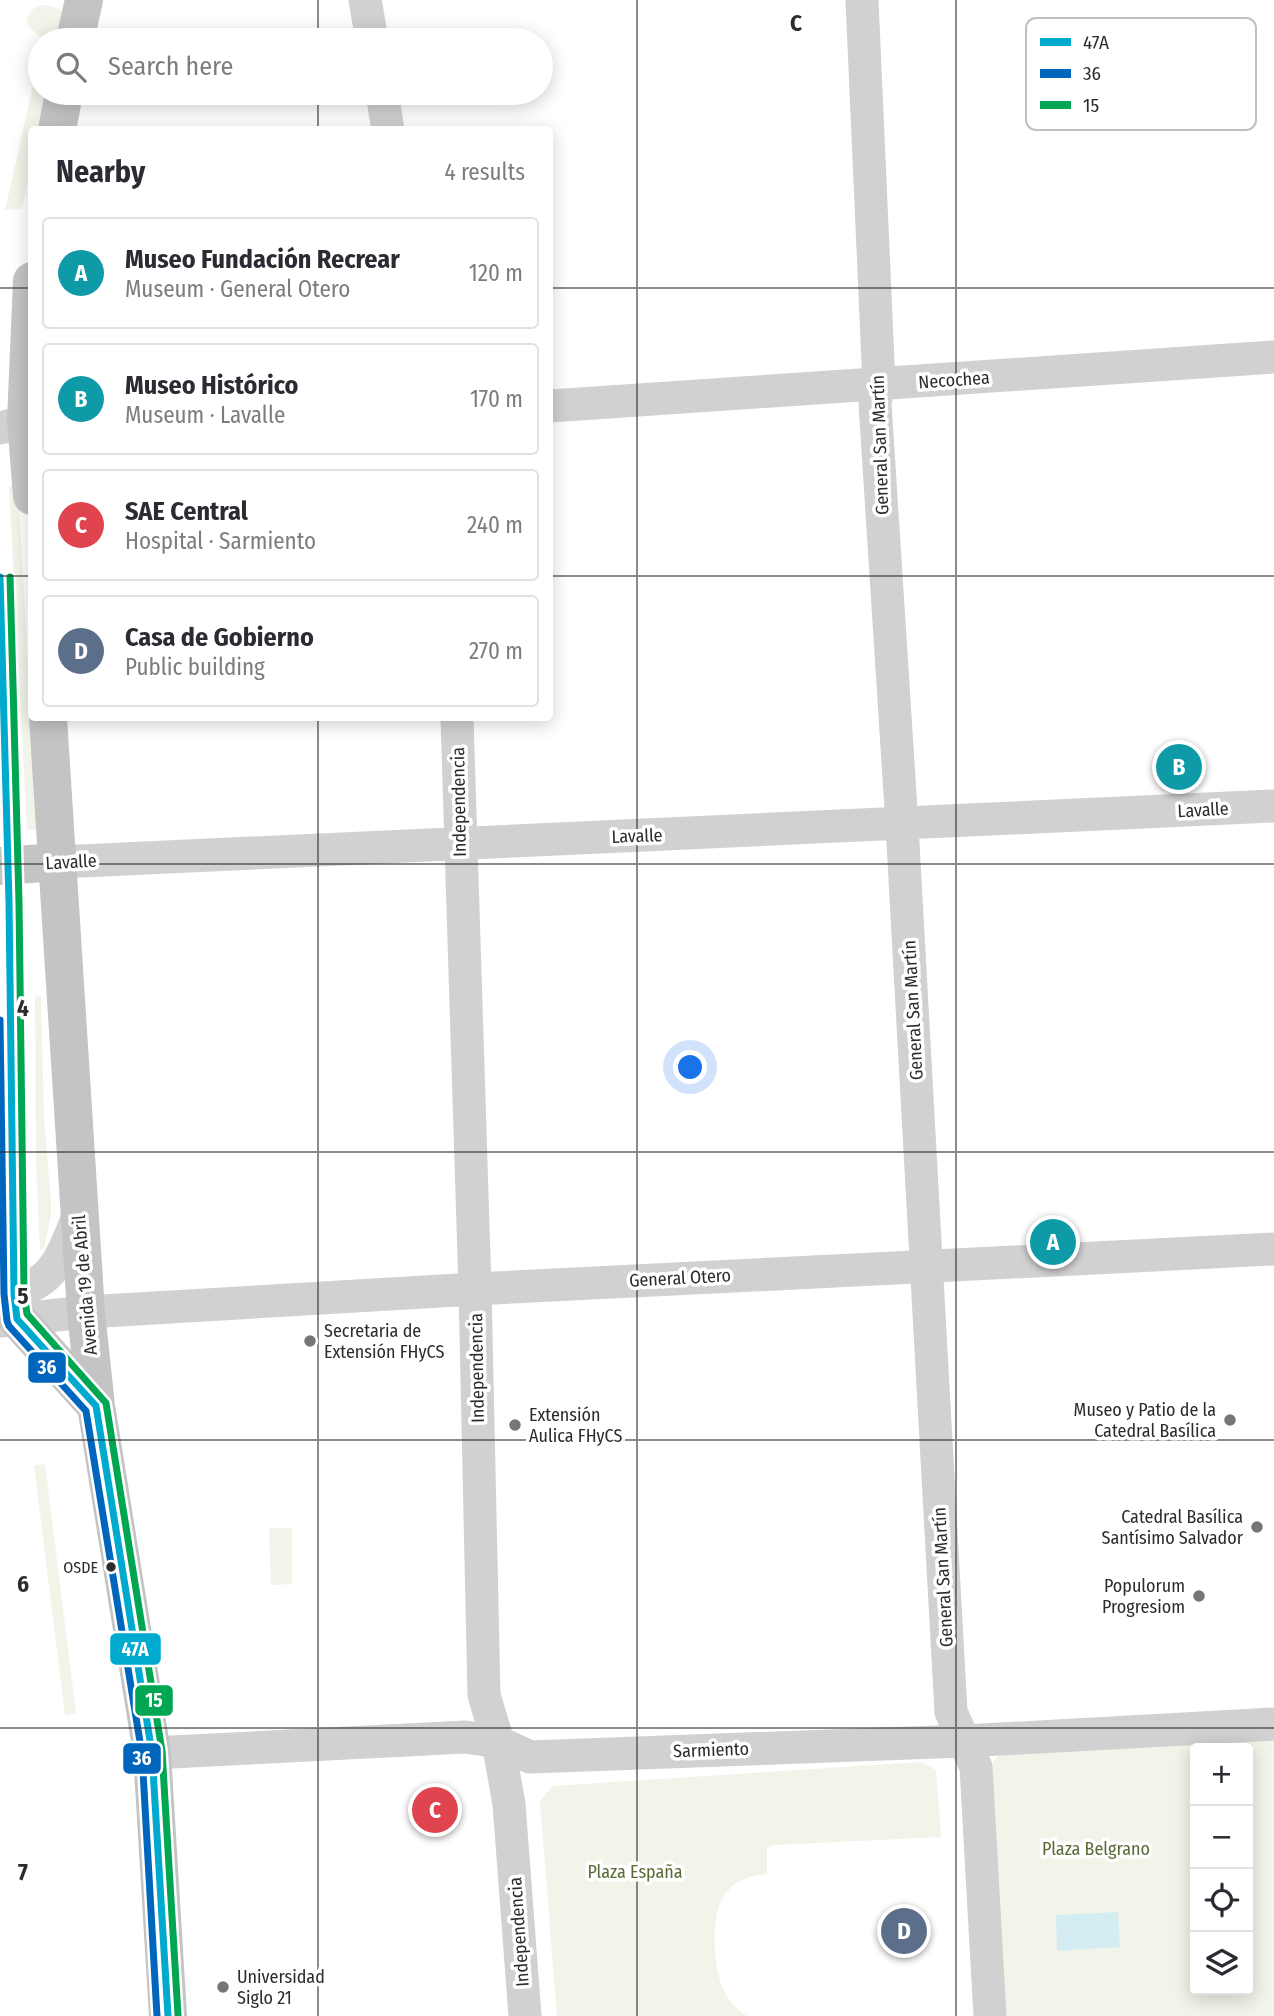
<!DOCTYPE html>
<html lang="en">
<head>
<meta charset="utf-8">
<style>
	:root { --surface:#fff; --page:#f2f2f3; --text:#2b2b33; --muted:#7c7c81; --line:#e1e1e2; --accent:#767676 }
	body { margin:0; font-family:"Fira Sans Condensed",sans-serif; background:var(--page); color:var(--text) }
	.controls { position:absolute; right:21px; bottom:21px; display:grid; overflow:hidden; border-radius:7px; box-shadow:0 4px 18px #0003 }
	.controls button { width:63px; height:63px; display:grid; place-items:center; padding:0; border:0; border-bottom:2px solid var(--line); background:var(--surface); color:var(--text); font:35px sans-serif }
	.you { position:absolute; left:691px; top:1068px; width:24px; height:24px; margin:-18px; border:5px solid #fff; border-radius:50%; background:#1a73e8; box-shadow:0 0 0 10px #1a73e833 }
	.badge { display:grid; place-items:center; width:46px; height:46px; border-radius:50%; background:var(--accent); color:#fff; font-size:23px; font-weight:700 }
	.pin { position:absolute; translate:-50% -50%; border:4px solid #fff; box-shadow:0 2px 7px #0006 }
	.list { margin:0; padding:0; list-style:none }
	h2 { display:flex; justify-content:space-between; align-items:center; height:91px; margin:0; padding:0 28px; font-size:30px }
	h2 small { font-size:23px; font-weight:400; color:var(--muted) }
	.list li { display:grid; grid-template-columns:46px 1fr auto; gap:21px; align-items:center; box-sizing:border-box; height:112px; margin:0 14px 14px; padding:0 14px; border:2px solid var(--line); border-radius:7px }
	.list b { display:block; font-size:26px; white-space:nowrap }
	.list p { margin:0; font-size:23px; white-space:nowrap; color:var(--muted) }
	.list em { font-size:23px; font-style:normal; color:var(--muted) }
	.icon { flex:none; width:38px; height:38px; fill:none; stroke:currentColor; stroke-width:2; stroke-linecap:round; stroke-linejoin:round }
	.map { position:relative; flex:none; width:1274px; height:2016px; overflow:hidden }
	.search { position:absolute; background:var(--surface); box-shadow:0 4px 18px #0003; left:28px; top:28px; width:525px; height:77px; display:flex; align-items:center; gap:18px; box-sizing:border-box; padding:0 24px; border-radius:38px; color:var(--muted); font-size:26px }
	.panel { position:absolute; background:var(--surface); box-shadow:0 4px 18px #0003; left:28px; top:126px; width:525px; height:595px; border-radius:7px }
	.map>svg:first-child { display:block }
	.green { fill:#f1f4e9; fill-rule:evenodd }
	.water { fill:#d4edf2 }
	.lines { fill:none; stroke-linecap:round; stroke-linejoin:round }
	.minor { stroke:#d1d1d1; stroke-width:33 }
	.major { stroke:#c4c4c4; stroke-width:38 }
	.bus-1-casing { stroke:#fff; stroke-width:12 }
	.bus-2-casing { stroke:#fff; stroke-width:12 }
	.bus-3-casing { stroke:#fff; stroke-width:12 }
	.bus-1 { stroke:#00a9ce; stroke-width:7 }
	.bus-2 { stroke:#0065bd; stroke-width:7 }
	.bus-3 { stroke:#00a651; stroke-width:7 }
	.grid { fill:none; stroke:#2c2c2c; stroke-width:2; stroke-opacity:0.55 }
	.poi-dot { fill:#767676; stroke:#fff; stroke-width:2.5 }
	.bus-dot { fill:#2c2c2c; stroke:#fff; stroke-width:2.5 }
	.labels { text-anchor:middle; dominant-baseline:central; stroke-width:7; stroke-linejoin:round; paint-order:stroke }
	.bus-label { font-size:16px; fill:#2c2c2c; stroke:#fff; text-anchor:end }
	.street-label { font-size:18px; fill:#2c2c2c; stroke:#fff }
	.poi-label { font-size:18px; fill:#2c2c2c; stroke:#fff; text-anchor:start }
	.park-label { font-size:18px; fill:#596a36; stroke:#fff }
	.key { fill:#fff; stroke:#c0c0c0; stroke-width:2 }
	.key-label { font-size:19px; fill:#2c2c2c }
	.grid-label { font-size:23px; text-anchor:middle; font-weight:bold; fill:#2c2c2c; stroke:#fff; stroke-width:7; stroke-linejoin:round; paint-order:stroke }
	.line-badge { stroke:#fff; stroke-width:2.5 }
	.badge-label { font-size:19px; text-anchor:middle; font-weight:bold; fill:#fff }
</style>
</head>
<body>
<div class="map">
<svg width="1274" height="2016" viewBox="0 0 1274 2016">
	<rect width="100%" height="100%" fill="#fff"/>
	<!-- green -->
	<path class="green" d="M 42,5 C 69,6 66,19 61,40 L 44,40 L 29,27 L 26,19 L 33,9 Z
		M 40,55 L 40,93 L 49,93 L 40,129 L 32,130 L 31,166 L 22,209 L 5,210 Z
		M 18,485 L 37,829 L 27,830 L 9,486 Z
		M 41,996 L 44,1118 L 51,1202 L 51,1215 L 44,1249 L 40,1250 L 36,1161 L 35,997 Z
		M 45,1464 L 76,1713 L 65,1715 L 34,1465 Z
		M 269,1528 L 292,1528 L 292,1584 L 271,1585 Z
		M 1274,1740 L 1274,2016 L 1005,2016 L 992,1763 L 1001,1753 ZM 1195,1748 L 1248,1748 L 1248,1990 L 1195,1990 Z
		M 921,1762 L 936,1770 L 941,1837 L 774,1845 L 767,1848 L 767,1874 C 722,1877 713,1908 715,1946 C 716,1974 722,2001 747,2016 L 557,2016 L 540,1801 L 553,1786 Z"/>
	<!-- water -->
	<path class="water" d="M 1118,1912 L 1120,1947 L 1057,1951 L 1056,1915 Z"/>
	<g class="lines">
		<!-- minor -->
		<path class="minor" d="M 365,0 L 372,40
			M 862,0 L 879,385 L 875,403 L 902,825 L 951,1712 L 976,1767 L 990,2016
			M 382,93 L 388,130
			M 550,406 L 1274,357
			M 0,428 L 32,420
			M 457,718 L 475,1289 L 484,1695 L 498,1742 L 509,1804 L 525,2016
			M 58,862 L 1274,806
			M 0,1296 C 54,1286 60,1261 79,1214
			M 0,1321 L 86,1312 L 475,1289 L 1274,1249
			M 152,1753 L 465,1737 L 498,1742 L 530,1757 L 964,1741 L 1274,1724"/>
		<!-- major -->
		<path class="major" d="M 75,40 L 84,0
			M 57,130 L 64,93
			M 32,281 L 26,420 L 32,496
			M 48,718 L 86,1312 L 96,1406 L 152,1753 L 168,2016
			M 0,866 L 58,862
			M 17,1319 L 96,1406"/>
		<defs>
			<path id="bus-1" d="M 0,577 L 9,902 L 14,1294 L 17,1319 L 96,1406 L 152,1753 L 168,2016"/>
			<path id="bus-2" d="M 0,1020 L 4,1294 L 7,1321 L 9,1326 L 86,1411 L 142,1754 L 157,2016"/>
			<path id="bus-3" d="M 10,577 L 19,902 L 24,1293 L 27,1314 L 106,1403 L 162,1751 L 178,2015"/>
		</defs>
		<!-- bus-1 casing -->
		<use href="#bus-1" class="bus-1-casing"/>
		<!-- bus-2 casing -->
		<use href="#bus-2" class="bus-2-casing"/>
		<!-- bus-3 casing -->
		<use href="#bus-3" class="bus-3-casing"/>
		<!-- bus-1 -->
		<use href="#bus-1" class="bus-1"/>
		<!-- bus-2 -->
		<use href="#bus-2" class="bus-2"/>
		<!-- bus-3 -->
		<use href="#bus-3" class="bus-3"/>
	</g>
	<!-- grid -->
	<path class="grid" d="M 318,0 L 318,40M 637,0 L 637,2016M 956,0 L 956,2016M 318,93 L 318,130M 0,288 L 32,288M 550,288 L 1274,288M 0,576 L 32,576M 550,576 L 1274,576M 318,718 L 318,2016M 0,864 L 1274,864M 0,1152 L 1274,1152M 0,1440 L 1274,1440M 0,1728 L 1274,1728"/>
	<!-- markers -->
	<g class="poi-dot">
		<circle cx="310" cy="1341" r="7"/>
		<circle cx="1230" cy="1420" r="7"/>
		<circle cx="515" cy="1425" r="7"/>
		<circle cx="1257" cy="1527" r="7"/>
		<circle cx="1199" cy="1596" r="7"/>
		<circle cx="223" cy="1987" r="7"/>
	</g>
	<circle class="bus-dot" cx="111" cy="1567" r="6"/>
	<g class="labels">
		<!-- bus labels -->
		<g class="bus-label">
			<text x="98" y="1567">OSDE</text>
		</g>
		<!-- street labels -->
		<g class="street-label">
			<text transform="translate(954 380) rotate(-4)">Necochea</text>
			<text transform="translate(880 445) rotate(-92)">General San Martín</text>
			<text transform="translate(459 802) rotate(-91)">Independencia</text>
			<text transform="translate(1203 810) rotate(-3)">Lavalle</text>
			<text transform="translate(637 836) rotate(-2)">Lavalle</text>
			<text transform="translate(71 862) rotate(-3)">Lavalle</text>
			<text transform="translate(913 1010) rotate(-93)">General San Martín</text>
			<text transform="translate(680 1278) rotate(-3)">General Otero</text>
			<text transform="translate(85 1285) rotate(-95)">Avenida 19 de Abril</text>
			<text transform="translate(477 1368) rotate(-91)">Independencia</text>
			<text transform="translate(943 1577) rotate(-93)">General San Martín</text>
			<text transform="translate(711 1750) rotate(-2)">Sarmiento</text>
			<text transform="translate(519 1932) rotate(-94)">Independencia</text>
		</g>
		<!-- poi labels -->
		<g class="poi-label">
			<text x="324" y="1331">Secretaria de<tspan x="324" dy="21">Extensión FHyCS</tspan></text>
			<text x="1216" y="1410" text-anchor="end">Museo y Patio de la<tspan x="1216" dy="21">Catedral Basílica</tspan></text>
			<text x="529" y="1415">Extensión<tspan x="529" dy="21">Aulica FHyCS</tspan></text>
			<text x="1243" y="1517" text-anchor="end">Catedral Basílica<tspan x="1243" dy="21">Santísimo Salvador</tspan></text>
			<text x="1185" y="1586" text-anchor="end">Populorum<tspan x="1185" dy="21">Progresiom</tspan></text>
			<text x="237" y="1977">Universidad<tspan x="237" dy="21">Siglo 21</tspan></text>
		</g>
		<!-- park labels -->
		<g class="park-label">
			<text x="1096" y="1849">Plaza Belgrano</text>
			<text x="635" y="1872">Plaza España</text>
		</g>
	</g>
	<!-- legend -->
	<rect x="1026" y="18" width="230" height="112" rx="10" class="key"/>
	<rect x="1040" y="38" width="31" height="8" fill="#00a9ce"/>
	<rect x="1040" y="69" width="31" height="9" fill="#0065bd"/>
	<rect x="1040" y="101" width="31" height="8" fill="#00a651"/>
	<g class="key-label">
		<text x="1083" y="49">47A</text>
		<text x="1083" y="80">36</text>
		<text x="1083" y="112">15</text>
	</g>
	<g class="grid-label">
		<text x="796" y="31">C</text>
		<text x="23" y="1016">4</text>
		<text x="23" y="1304">5</text>
		<text x="23" y="1592">6</text>
		<text x="23" y="1880">7</text>
	</g>
	<g class="line-badge">
		<rect x="27" y="1351" width="40" height="33" rx="7" fill="#0065bd"/>
		<rect x="109" y="1632" width="53" height="34" rx="7" fill="#00a9ce"/>
		<rect x="134" y="1684" width="40" height="33" rx="7" fill="#00a651"/>
		<rect x="122" y="1742" width="40" height="33" rx="7" fill="#0065bd"/>
	</g>
	<g class="badge-label">
		<text x="47" y="1374">36</text>
		<text x="135" y="1656">47A</text>
		<text x="154" y="1707">15</text>
		<text x="142" y="1765">36</text>
	</g>
</svg>
<div class="controls">
<button>+</button>
<button>−</button>
<button><svg class="icon" aria-label="locate" viewBox="0 0 24 24"><circle cx="12" cy="12" r="6"/><path d="M12 2v4M12 18v4M2 12h4M18 12h4"/></svg></button>
<button><svg class="icon" aria-label="layers" viewBox="0 0 24 24"><path d="M12 4l9 5-9 5-9-5zM3 14l9 5 9-5"/></svg></button>
</div>
<div class="you"></div>
<div class="pin badge" style="left:1053px;top:1242px;background:#0f9aa8">A</div>
<div class="pin badge" style="left:1179px;top:767px;background:#0f9aa8">B</div>
<div class="pin badge" style="left:435px;top:1810px;background:#e0444e">C</div>
<div class="pin badge" style="left:904px;top:1931px;background:#5c6f8a">D</div>
<div class="search"><svg class="icon" aria-label="search" viewBox="0 0 24 24"><circle cx="10" cy="10" r="6"/><path d="M15 15l6 6"/></svg>Search here</div>
<section class="panel">
<h2>Nearby<small>4 results</small></h2>
<ul class="list">
<li><span class="badge" style="background:#0f9aa8">A</span><div><b>Museo Fundación Recrear</b><p>Museum · General Otero</p></div><em>120 m</em></li>
<li><span class="badge" style="background:#0f9aa8">B</span><div><b>Museo Histórico</b><p>Museum · Lavalle</p></div><em>170 m</em></li>
<li><span class="badge" style="background:#e0444e">C</span><div><b>SAE Central</b><p>Hospital · Sarmiento</p></div><em>240 m</em></li>
<li><span class="badge" style="background:#5c6f8a">D</span><div><b>Casa de Gobierno</b><p>Public building</p></div><em>270 m</em></li>
</ul>
</section>
</div>
</body>
</html>
